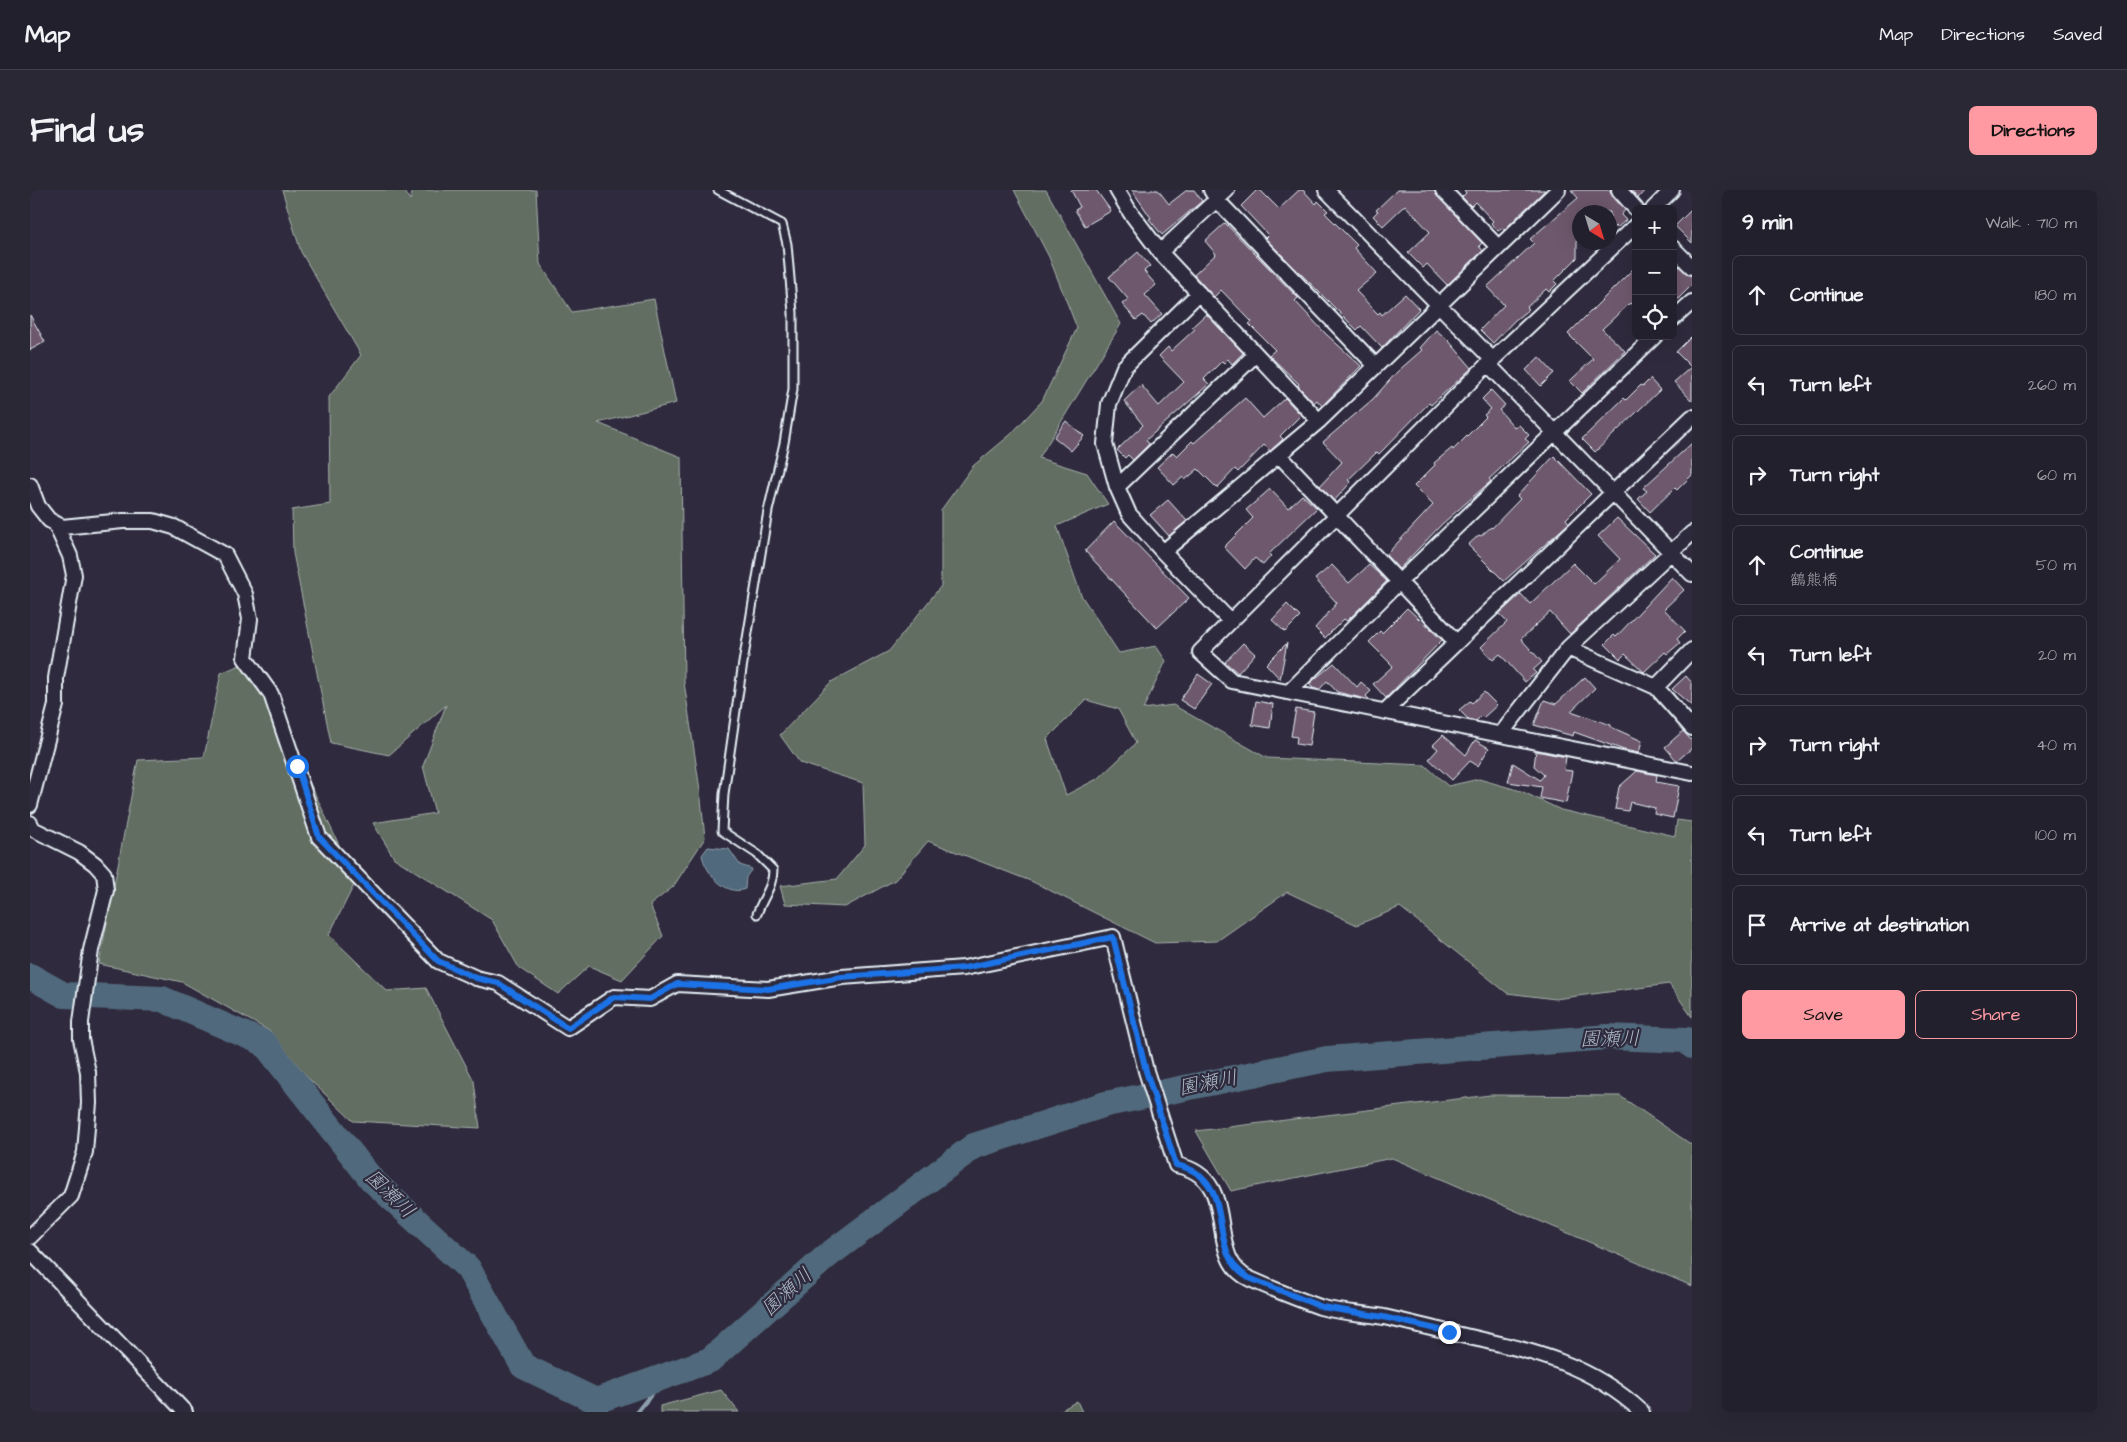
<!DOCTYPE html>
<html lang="en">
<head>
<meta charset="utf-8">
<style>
	:root { --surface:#23202e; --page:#2b2836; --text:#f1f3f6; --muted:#a3a3aa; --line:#403e4a; --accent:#ff9aa2 }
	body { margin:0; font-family:"Architects Daughter","Klee One",sans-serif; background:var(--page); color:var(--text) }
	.controls { position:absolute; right:15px; top:15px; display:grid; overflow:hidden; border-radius:8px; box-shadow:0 5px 20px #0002 }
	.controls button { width:45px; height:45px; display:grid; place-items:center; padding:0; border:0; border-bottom:1px solid var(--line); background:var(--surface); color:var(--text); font:25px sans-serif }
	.compass { position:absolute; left:1542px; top:15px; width:45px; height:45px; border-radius:50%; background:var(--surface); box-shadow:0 5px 20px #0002; rotate:142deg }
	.stop { position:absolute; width:15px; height:15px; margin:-11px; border:4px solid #1a73e8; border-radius:50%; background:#fff }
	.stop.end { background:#1a73e8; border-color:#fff; box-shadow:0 1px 5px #0008 }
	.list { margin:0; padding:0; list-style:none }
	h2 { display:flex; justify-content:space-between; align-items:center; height:65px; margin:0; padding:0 20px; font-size:21px }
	h2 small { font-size:16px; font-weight:400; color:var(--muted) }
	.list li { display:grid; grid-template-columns:32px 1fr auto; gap:15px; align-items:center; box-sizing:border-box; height:80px; margin:0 10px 10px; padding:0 10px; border:1px solid var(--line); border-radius:8px }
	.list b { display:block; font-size:19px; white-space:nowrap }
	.list p { margin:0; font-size:16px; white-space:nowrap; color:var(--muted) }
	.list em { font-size:16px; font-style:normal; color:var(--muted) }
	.actions { display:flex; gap:10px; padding:15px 20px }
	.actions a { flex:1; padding:11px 0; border:1px solid var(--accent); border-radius:8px; text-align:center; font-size:18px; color:var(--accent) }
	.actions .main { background:var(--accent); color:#111 }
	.icon { flex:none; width:28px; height:28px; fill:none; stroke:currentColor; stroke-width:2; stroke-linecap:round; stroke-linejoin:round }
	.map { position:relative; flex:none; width:1662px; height:1222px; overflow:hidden; border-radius:8px }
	header { display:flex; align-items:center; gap:30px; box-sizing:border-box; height:70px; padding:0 25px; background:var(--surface); border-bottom:1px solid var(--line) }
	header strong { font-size:24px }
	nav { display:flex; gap:28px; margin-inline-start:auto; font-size:18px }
	.intro { display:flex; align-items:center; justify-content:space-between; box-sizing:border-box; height:120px; padding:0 30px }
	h1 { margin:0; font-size:35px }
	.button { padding:12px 22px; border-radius:8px; background:var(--accent); color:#111; font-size:18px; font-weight:700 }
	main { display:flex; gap:30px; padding:0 30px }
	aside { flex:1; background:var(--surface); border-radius:8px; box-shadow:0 5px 20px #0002 }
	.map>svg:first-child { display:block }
	.green { fill:#636e62; stroke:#a6b0ad; fill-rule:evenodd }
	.water { fill:#51697c; stroke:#8d9fae }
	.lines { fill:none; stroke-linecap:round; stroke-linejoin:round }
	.stream { stroke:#8d9fae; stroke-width:4.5 }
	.river { stroke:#51697c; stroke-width:26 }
	.building { fill:#6e586d; stroke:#e8f1f8 }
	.lane-casing { stroke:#e8f1f8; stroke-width:11 }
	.street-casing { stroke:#e8f1f8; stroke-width:18 }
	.lane { stroke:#2f2a3d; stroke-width:7 }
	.street { stroke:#2f2a3d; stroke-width:14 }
	.route { stroke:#1a73e8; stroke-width:6 }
	.labels { text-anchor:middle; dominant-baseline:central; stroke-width:4.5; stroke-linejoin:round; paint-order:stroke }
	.water-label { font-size:20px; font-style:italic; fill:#acbbc6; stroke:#2f2a3d }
</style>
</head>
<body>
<header>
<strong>Map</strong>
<nav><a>Map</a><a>Directions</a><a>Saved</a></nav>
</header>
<div class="intro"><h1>Find us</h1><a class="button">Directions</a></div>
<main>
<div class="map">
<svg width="1662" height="1222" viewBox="0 0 1662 1222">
	<rect width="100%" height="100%" fill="#2f2a3d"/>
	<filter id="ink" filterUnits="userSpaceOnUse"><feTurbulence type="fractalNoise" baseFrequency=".02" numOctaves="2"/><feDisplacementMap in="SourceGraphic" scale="10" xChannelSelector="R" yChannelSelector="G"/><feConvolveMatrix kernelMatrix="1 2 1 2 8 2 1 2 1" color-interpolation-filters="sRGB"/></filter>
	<g filter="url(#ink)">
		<!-- green -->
		<path class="green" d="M 252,0 L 374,0 L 380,10 L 383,0 L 506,0 L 510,74 L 542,122 L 624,109 L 646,213 L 568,233 L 651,267 L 654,492 L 670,600 L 675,648 L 643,697 L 620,715 L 633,746 L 592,790 L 559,776 L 528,804 L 489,778 L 462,730 L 364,668 L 343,633 L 405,623 L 393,576 L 416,515 L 359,565 L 301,553 L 263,363 L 262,320 L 300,314 L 299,207 L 331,165 L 271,62 Z
			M 984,0 L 1016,0 L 1091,134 L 1009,268 L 1057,283 L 1078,314 L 1027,336 L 1051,405 L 1089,463 L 1126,456 L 1136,471 L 1113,519 L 1143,515 L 1237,568 L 1395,575 L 1418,596 L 1449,589 L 1491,601 L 1531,620 L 1645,646 L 1647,630 L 1662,632 L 1662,827 L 1639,794 L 1525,809 L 1477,803 L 1370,717 L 1327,735 L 1257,702 L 1187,751 L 1125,753 L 1003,692 L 898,651 L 865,690 L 815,717 L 755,714 L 750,696 L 807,689 L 835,655 L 833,593 L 770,573 L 750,545 L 801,492 L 859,461 L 911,396 L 911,320 L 943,276 L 980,245 L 1012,211 L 1047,138 L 1019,67 ZM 1056,510 L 1088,519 L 1106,553 L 1069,588 L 1036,605 L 1017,549 Z
			M 222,470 L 326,691 L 299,745 L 357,801 L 396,798 L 444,891 L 450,938 L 323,931 L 278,888 L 241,842 L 152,792 L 69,774 L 108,570 L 174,567 L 191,483 Z
			M 1460,905 L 1590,906 L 1662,955 L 1662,1096 L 1362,968 L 1201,1001 L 1166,941 Z
			M 691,1200 L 709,1222 L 630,1222 L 630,1216 Z
			M 1047,1211 L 1052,1222 L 1028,1222 Z"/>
		<!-- water -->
		<path class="water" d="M 678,657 L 699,659 L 710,675 L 722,679 L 716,687 L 715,699 C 696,707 675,682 672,665 Z"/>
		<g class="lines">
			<!-- stream -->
			<path class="stream" d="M 607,1222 L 636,1186"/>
			<!-- river -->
			<path class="river" d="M 0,786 L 34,805 L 132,809 L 234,853 L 342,990 L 438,1078 L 493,1176 L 566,1211 L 680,1170 L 797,1066 L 944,956 L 1076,914 L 1297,869 L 1578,847 L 1657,850 L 1662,856"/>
		</g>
		<!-- building -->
		<path class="building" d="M 1041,0 L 1066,0 L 1081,21 L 1055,36 L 1045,20 L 1050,17 Z
			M 1102,0 L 1128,0 L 1139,14 L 1157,0 L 1164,0 L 1172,11 L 1132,45 L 1119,29 L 1121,28 Z
			M 1227,0 L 1230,0 L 1249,19 L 1269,0 L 1273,0 L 1286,14 L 1288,11 L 1298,21 L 1295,23 L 1327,55 L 1324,58 L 1347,83 L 1326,101 L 1348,124 L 1350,122 L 1352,125 L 1375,104 L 1389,119 L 1352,158 L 1331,136 L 1327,140 L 1235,48 L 1238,45 L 1211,16 Z
			M 1367,0 L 1403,0 L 1452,53 L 1449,56 L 1453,61 L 1417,95 L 1397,74 L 1393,78 L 1378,63 L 1400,42 L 1375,15 L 1353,36 L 1343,26 L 1348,21 L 1346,20 Z
			M 1434,0 L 1515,0 L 1474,40 L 1473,38 L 1468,41 L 1461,33 L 1463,31 L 1445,12 L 1441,16 L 1432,7 L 1436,3 Z
			M 1541,0 L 1580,0 L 1582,6 L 1595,20 L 1591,25 L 1596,30 L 1587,38 L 1585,36 L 1580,41 L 1580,22 L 1550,22 L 1550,51 L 1547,48 L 1547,68 L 1524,91 L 1527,94 L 1519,102 L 1516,99 L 1497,117 L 1499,119 L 1485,130 L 1463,153 L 1450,140 L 1474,115 L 1457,97 L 1504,53 L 1500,49 L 1548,8 Z
			M 1601,0 L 1615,0 L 1608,8 Z
			M 1662,19 L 1662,53 L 1645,36 Z
			M 1195,33 L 1268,108 L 1265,111 L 1296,144 L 1331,176 L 1292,216 L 1287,210 L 1284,213 L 1268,196 L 1269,194 L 1239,165 L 1245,160 L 1219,134 L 1222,132 L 1191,100 L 1184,107 L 1164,85 L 1186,64 L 1175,51 Z
			M 1108,62 L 1120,76 L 1114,81 L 1126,95 L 1115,105 L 1132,124 L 1121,134 L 1113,125 L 1106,130 L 1092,114 L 1098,109 L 1079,87 Z
			M 1643,71 L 1656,83 L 1662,86 L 1662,95 L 1643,114 Z
			M 1606,76 L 1606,119 L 1600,113 L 1572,139 L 1595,161 L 1552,203 L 1540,191 L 1563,169 L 1538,144 Z
			M 1176,124 L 1213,163 L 1202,174 L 1198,169 L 1194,173 L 1192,171 L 1174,189 L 1179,194 L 1116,250 L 1119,254 L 1103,270 L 1098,265 L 1095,268 L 1087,260 L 1113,235 L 1094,211 L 1111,195 L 1129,216 L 1154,192 L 1129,166 L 1138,157 L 1141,161 L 1165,139 L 1162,137 Z
			M 0,125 L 15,152 L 0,160 Z
			M 1406,140 L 1418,150 L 1442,178 L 1401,215 L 1399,213 L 1349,264 L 1347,262 L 1318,290 L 1321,292 L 1304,311 L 1290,296 L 1312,272 L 1293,252 L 1343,209 L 1367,182 L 1392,160 L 1390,158 Z
			M 1662,146 L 1662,211 L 1644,192 L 1661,177 L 1646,162 Z
			M 1509,167 L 1524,183 L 1511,196 L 1496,180 Z
			M 1620,189 L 1630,200 L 1565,262 L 1552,249 L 1594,208 L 1596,210 L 1611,195 L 1613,196 Z
			M 1461,200 L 1475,215 L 1469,220 L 1485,238 L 1489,235 L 1499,245 L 1495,249 L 1499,252 L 1459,289 L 1461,291 L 1412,334 L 1369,379 L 1356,365 L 1403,315 L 1384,296 L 1405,275 L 1404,273 L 1422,258 L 1423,260 L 1456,227 L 1454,225 L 1461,219 L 1452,209 Z
			M 1215,208 L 1233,228 L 1255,208 L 1271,225 L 1250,246 L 1253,249 L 1250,252 L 1240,261 L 1234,255 L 1208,282 L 1205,279 L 1187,298 L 1168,279 L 1155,290 L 1153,287 L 1144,295 L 1127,277 L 1143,262 L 1147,266 L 1162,251 L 1164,253 Z
			M 1036,231 L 1054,246 L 1041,261 L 1024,247 Z
			M 1662,253 L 1662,285 L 1647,300 L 1645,298 L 1620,322 L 1608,309 L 1617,301 L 1613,298 Z
			M 1524,266 L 1561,304 L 1536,329 L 1539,333 L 1474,391 L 1438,355 L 1449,345 L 1451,346 L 1461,337 L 1462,338 L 1490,309 L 1487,306 Z
			M 1240,299 L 1258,318 L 1272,305 L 1287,318 L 1239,364 L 1241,366 L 1233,375 L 1225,368 L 1215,379 L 1194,357 L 1223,328 L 1216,320 Z
			M 1138,310 L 1157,331 L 1139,346 L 1120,325 Z
			M 1587,328 L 1625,364 L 1540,444 L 1520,422 L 1491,449 L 1512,472 L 1503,480 L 1506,483 L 1495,492 L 1470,464 L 1463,470 L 1451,457 L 1477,432 L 1469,424 L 1491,404 L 1500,414 L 1543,373 L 1564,394 L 1590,369 L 1568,346 Z
			M 1084,331 L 1159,408 L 1127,438 L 1055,361 Z
			M 1302,375 L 1319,393 L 1339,375 L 1357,391 L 1317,431 L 1314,429 L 1295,448 L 1285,438 L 1307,413 L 1285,389 Z
			M 1642,387 L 1654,400 L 1634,419 L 1655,441 L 1647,449 L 1650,453 L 1637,464 L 1635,462 L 1614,482 L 1595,464 L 1590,469 L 1575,454 L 1584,445 L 1586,447 Z
			M 1257,414 L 1270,427 L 1255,442 L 1242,430 Z
			M 1377,418 L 1412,450 L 1356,508 L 1343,494 L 1363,476 L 1339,452 L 1350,441 L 1352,443 Z
			M 1213,453 L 1225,464 L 1208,483 L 1195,472 Z
			M 1257,453 L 1250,489 L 1236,474 Z
			M 1304,473 L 1327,497 L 1331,492 L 1341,501 L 1336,506 L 1340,510 L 1307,502 L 1297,491 L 1289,500 L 1283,498 L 1279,494 Z
			M 1168,484 L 1182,494 L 1164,519 L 1150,510 Z
			M 1656,486 L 1662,493 L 1662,516 L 1642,499 Z
			M 1555,487 L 1565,498 L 1541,521 L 1581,535 L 1581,537 L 1612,551 L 1609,563 L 1594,560 L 1544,542 L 1543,546 L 1504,535 L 1514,510 L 1526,514 Z
			M 1454,502 L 1467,515 L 1453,528 L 1451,526 L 1446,531 L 1438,529 L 1429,520 L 1440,511 L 1442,513 Z
			M 1226,511 L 1243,514 L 1240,538 L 1222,535 Z
			M 1266,519 L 1284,522 L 1279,556 L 1266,554 L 1267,547 L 1261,546 Z
			M 1653,541 L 1662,551 L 1662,558 L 1647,571 L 1635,557 Z
			M 1413,545 L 1436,565 L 1445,550 L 1459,558 L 1448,576 L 1440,571 L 1422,590 L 1399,569 L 1408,559 L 1403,555 Z
			M 1506,561 L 1536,567 L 1534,580 L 1542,581 L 1536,613 L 1510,608 L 1512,597 L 1478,592 L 1483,573 L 1510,590 L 1514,585 L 1504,576 Z
			M 1607,581 L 1627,585 L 1626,592 L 1649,596 L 1643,628 L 1624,624 L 1625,618 L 1600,612 L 1598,621 L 1585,619 L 1589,597 Z"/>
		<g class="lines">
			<defs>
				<path id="lane" d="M 688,0 L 752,34 L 757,54 L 763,123 L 763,199 L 754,253 L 738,321 L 712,479 L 694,604 L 692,641 L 727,664 L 743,680 C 743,697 733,707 727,724"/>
				<path id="street" d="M 1087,0 L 1100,22 L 1130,62
					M 1181,0 L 1187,10 L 1346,176
					M 1197,0 L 1130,62 L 1289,231 L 1133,362 L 1200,431
					M 1296,0 L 1463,170
					M 1413,0 L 1468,57
					M 1589,0 L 1606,19
					M 1623,19 L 1642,0
					M 1606,35 L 1458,174 L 1170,462 L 1202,491 L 1662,583
					M 1643,58 L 1662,77
					M 1643,129 L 1662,112
					M 1458,174 L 1662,384
					M 1289,231 L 1528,0
					M 1249,265 L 1426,452
					M 0,295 L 8,316 L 19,330 L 32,337 L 93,331 L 123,331 L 144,337 L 195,365 L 215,404 L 220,429 L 215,468 L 241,504 L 289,647 L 408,771 L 446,788 L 468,793 L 538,838 L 584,807 L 620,809 L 647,794 L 738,799 L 812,787 L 934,778 L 1083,747 L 1116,881 L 1146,975 C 1214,988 1172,1068 1220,1089 C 1243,1099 1267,1109 1290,1117 C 1310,1123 1333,1123 1354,1127 C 1381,1133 1408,1140 1435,1146 C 1502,1161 1559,1173 1612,1222
					M 1087,297 L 1226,164
					M 1133,362 L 1099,324 L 1087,297 L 1075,254 L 1079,214 L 1094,177 L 1169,103
					M 1538,458 L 1662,343
					M 1626,497 L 1662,460
					M 1259,502 L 1369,392 L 1625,146
					M 1355,521 L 1662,227
					M 1471,544 L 1538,458 L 1626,497 L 1662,538
					M 0,615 L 26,515 L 26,488 L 44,385 L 40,366 L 25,333
					M 0,633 L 3,639 L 49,662 L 65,674 L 74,684 L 76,700 L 61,760 L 51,832 L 51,849 L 58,882 L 59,913 L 55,962 L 41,1006 L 0,1047
					M 0,1061 L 155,1222"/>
			</defs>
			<!-- lane casing -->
			<use href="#lane" class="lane-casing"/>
			<!-- street casing -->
			<use href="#street" class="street-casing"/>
			<!-- lane -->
			<use href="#lane" class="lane"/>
			<!-- street -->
			<use href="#street" class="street"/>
		</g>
	</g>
	<g class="lines" filter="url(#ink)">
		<!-- route -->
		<path class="route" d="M 267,576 L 289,647 L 408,771 L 446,788 L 468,793 L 538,838 L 584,807 L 620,809 L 647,794 L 738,799 L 812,787 L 934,778 L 1083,747 L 1116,881 L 1146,975 C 1212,988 1172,1063 1219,1088 L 1292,1117 L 1353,1127 L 1419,1142"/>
	</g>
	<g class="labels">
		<!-- water labels -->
		<g class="water-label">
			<text transform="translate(1580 849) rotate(-1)">園瀬川</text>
			<text transform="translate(1178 893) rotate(-11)">園瀬川</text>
			<text transform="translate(360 1004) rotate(44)">園瀬川</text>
			<text transform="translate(757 1102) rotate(-42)">園瀬川</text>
		</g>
	</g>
</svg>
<div class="controls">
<button>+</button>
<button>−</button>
<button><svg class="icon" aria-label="locate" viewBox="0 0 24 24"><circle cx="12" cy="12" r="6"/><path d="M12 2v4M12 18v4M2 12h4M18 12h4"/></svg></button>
</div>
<svg class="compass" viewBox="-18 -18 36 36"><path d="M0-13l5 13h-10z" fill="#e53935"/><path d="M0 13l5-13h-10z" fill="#a3a3aa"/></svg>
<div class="stop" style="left:267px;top:576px"></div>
<div class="stop end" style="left:1419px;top:1142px"></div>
</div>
<aside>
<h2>9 min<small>Walk · 710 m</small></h2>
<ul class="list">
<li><svg class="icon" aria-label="ahead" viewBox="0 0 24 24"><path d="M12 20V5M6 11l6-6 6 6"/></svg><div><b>Continue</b></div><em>180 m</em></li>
<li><svg class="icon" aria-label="left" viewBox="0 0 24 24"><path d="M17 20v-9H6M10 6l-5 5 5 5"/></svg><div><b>Turn left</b></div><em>260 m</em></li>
<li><svg class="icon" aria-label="right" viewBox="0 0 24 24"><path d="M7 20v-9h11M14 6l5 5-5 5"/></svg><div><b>Turn right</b></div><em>60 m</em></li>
<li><svg class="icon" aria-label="ahead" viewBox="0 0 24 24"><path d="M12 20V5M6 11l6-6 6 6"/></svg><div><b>Continue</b><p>鶴熊橋</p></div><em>50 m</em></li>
<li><svg class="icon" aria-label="left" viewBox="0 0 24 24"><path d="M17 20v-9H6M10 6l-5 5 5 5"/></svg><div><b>Turn left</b></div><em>20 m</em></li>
<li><svg class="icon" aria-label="right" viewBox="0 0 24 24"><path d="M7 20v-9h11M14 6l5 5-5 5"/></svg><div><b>Turn right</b></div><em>40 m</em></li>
<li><svg class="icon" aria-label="left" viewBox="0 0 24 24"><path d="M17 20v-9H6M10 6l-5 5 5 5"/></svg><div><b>Turn left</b></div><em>100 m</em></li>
<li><svg class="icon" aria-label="arrive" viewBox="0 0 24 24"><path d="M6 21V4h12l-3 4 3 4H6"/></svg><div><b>Arrive at destination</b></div></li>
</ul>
<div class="actions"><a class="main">Save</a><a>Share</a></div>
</aside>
</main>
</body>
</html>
